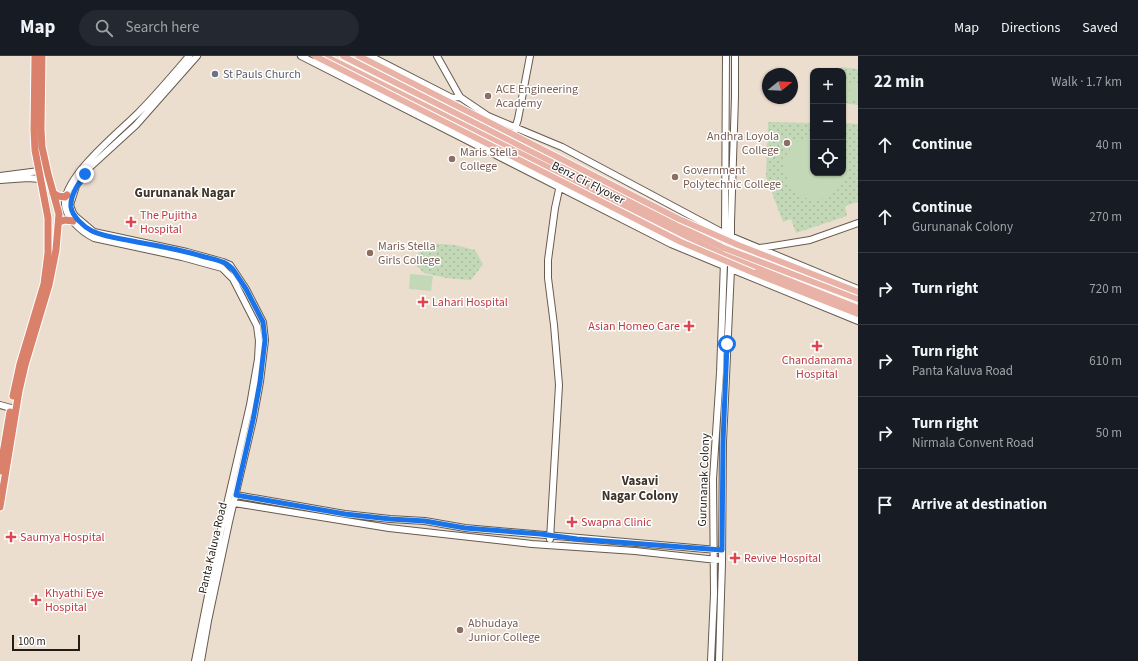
<!DOCTYPE html>
<html lang="en">
<head>
<meta charset="utf-8">
<style>
	:root { --surface:#171b24; --page:#242831; --text:#f1f3f6; --muted:#9ea1a6; --line:#363941 }
	body { margin:0; font-family:"Source Sans 3",sans-serif; background:var(--page); color:var(--text) }
	.controls { position:absolute; right:12px; top:12px; display:grid; overflow:hidden; border-radius:8px; box-shadow:0 1px 3px #0004 }
	.controls button { width:36px; height:36px; display:grid; place-items:center; padding:0; border:0; border-bottom:1px solid var(--line); background:var(--surface); color:var(--text); font:20px sans-serif }
	.compass { position:absolute; left:762px; top:12px; width:36px; height:36px; border-radius:50%; background:var(--surface); box-shadow:0 1px 3px #0004; rotate:72deg }
	.scale { position:absolute; left:12px; bottom:10px; width:68px; box-sizing:border-box; padding-left:4px; border:2px solid #221d17; border-top:0; font-size:11px; line-height:14px; white-space:nowrap; color:#221d17; -webkit-text-stroke:3px #fff; paint-order:stroke }
	.stop { position:absolute; width:12px; height:12px; margin:-9px; border:3px solid #1a73e8; border-radius:50%; background:#fff }
	.stop.end { background:#1a73e8; border-color:#fff; box-shadow:0 1px 4px #0008 }
	.list { margin:0; padding:0; list-style:none }
	h2 { display:flex; justify-content:space-between; align-items:center; height:52px; margin:0; padding:0 16px; font-size:17px }
	h2 small { font-size:13px; font-weight:400; color:var(--muted) }
	.list li { display:grid; grid-template-columns:26px 1fr auto; gap:12px; align-items:center; box-sizing:border-box; height:72px; padding:0 16px; border-top:1px solid var(--line) }
	.list b { display:block; font-size:15px; white-space:nowrap }
	.list p { margin:0; font-size:13px; white-space:nowrap; color:var(--muted) }
	.list em { font-size:13px; font-style:normal; color:var(--muted) }
	.icon { flex:none; width:22px; height:22px; fill:none; stroke:currentColor; stroke-width:2; stroke-linecap:round; stroke-linejoin:round }
	.map { position:relative; flex:none; width:858px; height:605px; overflow:hidden }
	header { display:flex; align-items:center; gap:24px; box-sizing:border-box; height:56px; padding:0 20px; background:var(--surface); border-bottom:1px solid var(--line) }
	header strong { font-size:19px }
	nav { display:flex; gap:22px; margin-inline-start:auto; font-size:14px }
	.search { width:280px; height:36px; background:var(--page); display:flex; align-items:center; gap:10px; box-sizing:border-box; padding:0 14px; border-radius:22px; color:var(--muted); font-size:15px }
	main { display:flex }
	aside { flex:1; background:var(--surface) }
	.map>svg:first-child { display:block }
	.park { fill:url(#park-dots) }
	.pitch { fill:#c3d8b6 }
	.lines { fill:none; stroke-linecap:round; stroke-linejoin:round }
	.secondary-casing { stroke:#675b4e; stroke-width:8 }
	.primary-casing { stroke:#fff; stroke-width:8 }
	.highway-casing { stroke:#fff; stroke-width:9 }
	.secondary { stroke:#fff; stroke-width:6 }
	.primary { stroke:#e8b3a6; stroke-width:6 }
	.highway { stroke:#d9816a; stroke-width:7 }
	.primary-bridge-casing { stroke:#fff; stroke-width:8; stroke-linecap:butt }
	.primary-bridge { stroke:#e8b3a6; stroke-width:6 }
	.route { stroke:#1a73e8; stroke-width:5 }
	.worship-dot { fill:#6b7280; stroke:#fff; stroke-width:1.5 }
	.education-dot { fill:#8d6e63; stroke:#fff; stroke-width:1.5 }
	.health-dot { fill:#e0444e; stroke:#fff; stroke-width:1.5 }
	.labels { text-anchor:middle; dominant-baseline:central; stroke-width:3; stroke-linejoin:round; paint-order:stroke }
	.worship-label { font-size:12px; fill:#5b616d; stroke:#fff; text-anchor:start }
	.education-label { font-size:12px; fill:#785e54; stroke:#fff; text-anchor:start }
	.street-label { font-size:12px; fill:#221d17; stroke:#fff }
	.health-label { font-size:12px; fill:#be3a42; stroke:#fff; text-anchor:start }
	.neighbourhood-label { font-size:13px; font-weight:bold; fill:#3f3428; stroke:#fff }
</style>
</head>
<body>
<header>
<strong>Map</strong>
<div class="search"><svg class="icon" aria-label="search" viewBox="0 0 24 24"><circle cx="10" cy="10" r="6"/><path d="M15 15l6 6"/></svg>Search here</div>
<nav><a>Map</a><a>Directions</a><a>Saved</a></nav>
</header>
<main>
<div class="map">
<svg width="858" height="605" viewBox="0 0 858 605">
	<defs>
		<pattern id="park-dots" width="8" height="8" patternUnits="userSpaceOnUse"><rect width="8" height="8" fill="#c3d8b6"/><path d="M2 2h.1M6 6h.1" fill="none" stroke="#a7b99c" stroke-width="1.8" stroke-linecap="round"/></pattern>
	</defs>
	<rect width="100%" height="100%" fill="#ecdecf"/>
	<!-- park -->
	<path class="park" d="M 841,11 L 858,13 L 858,49 L 843,47 L 843,15 L 841,15 Z
		M 768,66 L 813,67 L 813,117 L 843,117 L 843,67 L 858,68 L 858,146 L 845,150 L 847,160 L 796,177 L 791,163 L 783,166 L 766,121 Z
		M 428,187 L 455,189 L 475,194 L 483,208 L 471,224 L 446,222 L 424,217 L 415,208 L 417,199 Z"/>
	<!-- pitch -->
	<path class="pitch" d="M 846,26 L 858,27 L 858,35 L 845,34 Z
		M 845,36 L 858,37 L 858,45 L 845,44 Z
		M 813,79 L 813,117 L 843,117 L 843,95 C 849,107 849,118 842,129 C 837,136 831,139 824,142 C 787,154 764,91 813,79 Z
		M 410,218 L 433,220 L 431,235 L 409,233 Z"/>
	<g class="lines">
		<defs>
			<path id="secondary" d="M 189,0 C 172,20 156,39 138,57 C 118,77 68,117 65,145 C 63,160 82,176 94,182 L 182,201 L 222,212 L 233,223 L 257,270 L 259,285 L 258,303 L 250,349 L 221,474 L 195,605
				M 197,0 L 136,69 L 89,112 L 76,130 L 70,149 L 73,157 L 75,160 L 94,176 L 187,196 L 223,206 L 230,209 L 246,233 L 263,266 L 265,284 L 260,326 L 253,364 L 229,466 L 208,565 L 201,605
				M 301,0 L 671,188 L 724,210
				M 370,0 L 452,42 L 460,41
				M 437,0 L 460,41 L 488,60 L 562,91 L 725,178 L 858,233
				M 514,76 L 518,63 L 530,0
				M 0,120 L 39,115
				M 0,124 L 28,122 L 40,123
				M 760,192 L 810,184 L 858,167
				M 731,213 L 858,265
				M 0,349 L 11,352
				M 236,439 L 345,458 L 390,463 L 425,465 L 465,472 L 717,494
				M 234,447 L 389,472 L 532,488 L 635,495 L 717,504
				M 550,483 L 559,329 L 554,269 L 548,222 L 548,204 L 555,152 L 560,129
				M 711,605 L 714,538 L 713,423 L 720,317 L 725,178 L 726,0
				M 719,605 L 722,507 L 723,386 L 731,213 L 731,166 L 735,41 L 735,0"/>
			<path id="primary" d="M 325,0 L 724,199 L 858,252
				M 343,0 L 639,150 L 724,192 L 858,243
				M 754,217 L 858,258"/>
			<path id="highway" d="M 53,137 L 58,140 L 65,141 L 67,139
				M 59,166 L 65,164 L 73,165
				M 13,340 L 20,308 L 44,228 L 48,197 L 48,162 L 35,94 L 34,74 L 35,0
				M 0,415 L 10,356
				M 0,451 L 19,335 L 25,309 L 49,229 L 56,194 L 59,158 L 48,118 L 42,91 L 41,73 L 42,0"/>
		</defs>
		<!-- secondary casing -->
		<use href="#secondary" class="secondary-casing"/>
		<!-- primary casing -->
		<use href="#primary" class="primary-casing"/>
		<!-- highway casing -->
		<use href="#highway" class="highway-casing"/>
		<!-- secondary -->
		<use href="#secondary" class="secondary"/>
		<!-- primary -->
		<use href="#primary" class="primary"/>
		<!-- highway -->
		<use href="#highway" class="highway"/>
		<defs>
			<path id="primary-bridge" d="M 315,0 L 681,186 L 754,217
				M 359,0 L 679,163 L 738,189 L 858,236"/>
		</defs>
		<!-- primary-bridge casing -->
		<use href="#primary-bridge" class="primary-bridge-casing"/>
		<!-- primary-bridge -->
		<use href="#primary-bridge" class="primary-bridge"/>
	</g>
	<g class="lines">
		<!-- route -->
		<path class="route" d="M 85,118 C 79,127 70,139 71,151 C 72,160 84,171 92,175 C 104,181 124,183 137,186 C 160,190 182,194 205,201 C 216,204 227,205 234,215 L 246,233 L 263,266 L 265,284 L 260,326 L 253,364 L 236,439 L 345,458 L 390,463 L 425,465 L 465,472 L 541,478 L 577,483 L 722,494 L 723,386 L 727,288"/>
	</g>
	<!-- markers -->
	<circle class="worship-dot" cx="215" cy="18" r="4"/>
	<g class="education-dot">
		<circle cx="488" cy="40" r="4"/>
		<circle cx="787" cy="87" r="4"/>
		<circle cx="452" cy="103" r="4"/>
		<circle cx="675" cy="121" r="4"/>
		<circle cx="370" cy="197" r="4"/>
		<circle cx="460" cy="574" r="4"/>
	</g>
	<g class="health-dot">
		<path d="M129 160h4v4h4v4h-4v4h-4v-4h-4v-4h4z"/>
		<path d="M421 240h4v4h4v4h-4v4h-4v-4h-4v-4h4z"/>
		<path d="M687 264h4v4h4v4h-4v4h-4v-4h-4v-4h4z"/>
		<path d="M815 284h4v4h4v4h-4v4h-4v-4h-4v-4h4z"/>
		<path d="M570 460h4v4h4v4h-4v4h-4v-4h-4v-4h4z"/>
		<path d="M9 475h4v4h4v4h-4v4h-4v-4h-4v-4h4z"/>
		<path d="M733 496h4v4h4v4h-4v4h-4v-4h-4v-4h4z"/>
		<path d="M34 538h4v4h4v4h-4v4h-4v-4h-4v-4h4z"/>
	</g>
	<g class="labels">
		<!-- worship labels -->
		<g class="worship-label">
			<text x="223" y="18">St Pauls Church</text>
		</g>
		<!-- education labels -->
		<g class="education-label">
			<text x="496" y="33">ACE Engineering<tspan x="496" dy="14">Academy</tspan></text>
			<text x="779" y="80" text-anchor="end">Andhra Loyola<tspan x="779" dy="14">College</tspan></text>
			<text x="460" y="96">Maris Stella<tspan x="460" dy="14">College</tspan></text>
			<text x="683" y="114">Government<tspan x="683" dy="14">Polytechnic College</tspan></text>
			<text x="378" y="190">Maris Stella<tspan x="378" dy="14">Girls College</tspan></text>
			<text x="468" y="567">Abhudaya<tspan x="468" dy="14">Junior College</tspan></text>
		</g>
		<!-- street labels -->
		<g class="street-label">
			<text transform="translate(588 127) rotate(27)">Benz Cir Flyover</text>
			<text transform="translate(704 424) rotate(-88)">Gurunanak Colony</text>
			<text transform="translate(213 492) rotate(-77)">Panta Kaluva Road</text>
		</g>
		<!-- health labels -->
		<g class="health-label">
			<text x="140" y="159">The Pujitha<tspan x="140" dy="14">Hospital</tspan></text>
			<text x="432" y="246">Lahari Hospital</text>
			<text x="680" y="270" text-anchor="end">Asian Homeo Care</text>
			<text x="817" y="304" text-anchor="middle">Chandamama<tspan x="817" dy="14">Hospital</tspan></text>
			<text x="581" y="466">Swapna Clinic</text>
			<text x="20" y="481">Saumya Hospital</text>
			<text x="744" y="502">Revive Hospital</text>
			<text x="45" y="537">Khyathi Eye<tspan x="45" dy="14">Hospital</tspan></text>
		</g>
		<!-- neighbourhood labels -->
		<g class="neighbourhood-label">
			<text x="185" y="137">Gurunanak Nagar</text>
			<text x="640" y="425">Vasavi<tspan x="640" dy="15">Nagar Colony</tspan></text>
		</g>
	</g>
</svg>
<div class="controls">
<button>+</button>
<button>−</button>
<button><svg class="icon" aria-label="locate" viewBox="0 0 24 24"><circle cx="12" cy="12" r="6"/><path d="M12 2v4M12 18v4M2 12h4M18 12h4"/></svg></button>
</div>
<svg class="compass" viewBox="-18 -18 36 36"><path d="M0-13l5 13h-10z" fill="#e53935"/><path d="M0 13l5-13h-10z" fill="#9ea1a6"/></svg>
<div class="scale">100 m</div>
<div class="stop" style="left:727px;top:288px"></div>
<div class="stop end" style="left:85px;top:118px"></div>
</div>
<aside>
<h2>22 min<small>Walk · 1.7 km</small></h2>
<ul class="list">
<li><svg class="icon" aria-label="ahead" viewBox="0 0 24 24"><path d="M12 20V5M6 11l6-6 6 6"/></svg><div><b>Continue</b></div><em>40 m</em></li>
<li><svg class="icon" aria-label="ahead" viewBox="0 0 24 24"><path d="M12 20V5M6 11l6-6 6 6"/></svg><div><b>Continue</b><p>Gurunanak Colony</p></div><em>270 m</em></li>
<li><svg class="icon" aria-label="right" viewBox="0 0 24 24"><path d="M7 20v-9h11M14 6l5 5-5 5"/></svg><div><b>Turn right</b></div><em>720 m</em></li>
<li><svg class="icon" aria-label="right" viewBox="0 0 24 24"><path d="M7 20v-9h11M14 6l5 5-5 5"/></svg><div><b>Turn right</b><p>Panta Kaluva Road</p></div><em>610 m</em></li>
<li><svg class="icon" aria-label="right" viewBox="0 0 24 24"><path d="M7 20v-9h11M14 6l5 5-5 5"/></svg><div><b>Turn right</b><p>Nirmala Convent Road</p></div><em>50 m</em></li>
<li><svg class="icon" aria-label="arrive" viewBox="0 0 24 24"><path d="M6 21V4h12l-3 4 3 4H6"/></svg><div><b>Arrive at destination</b></div></li>
</ul>
</aside>
</main>
</body>
</html>
